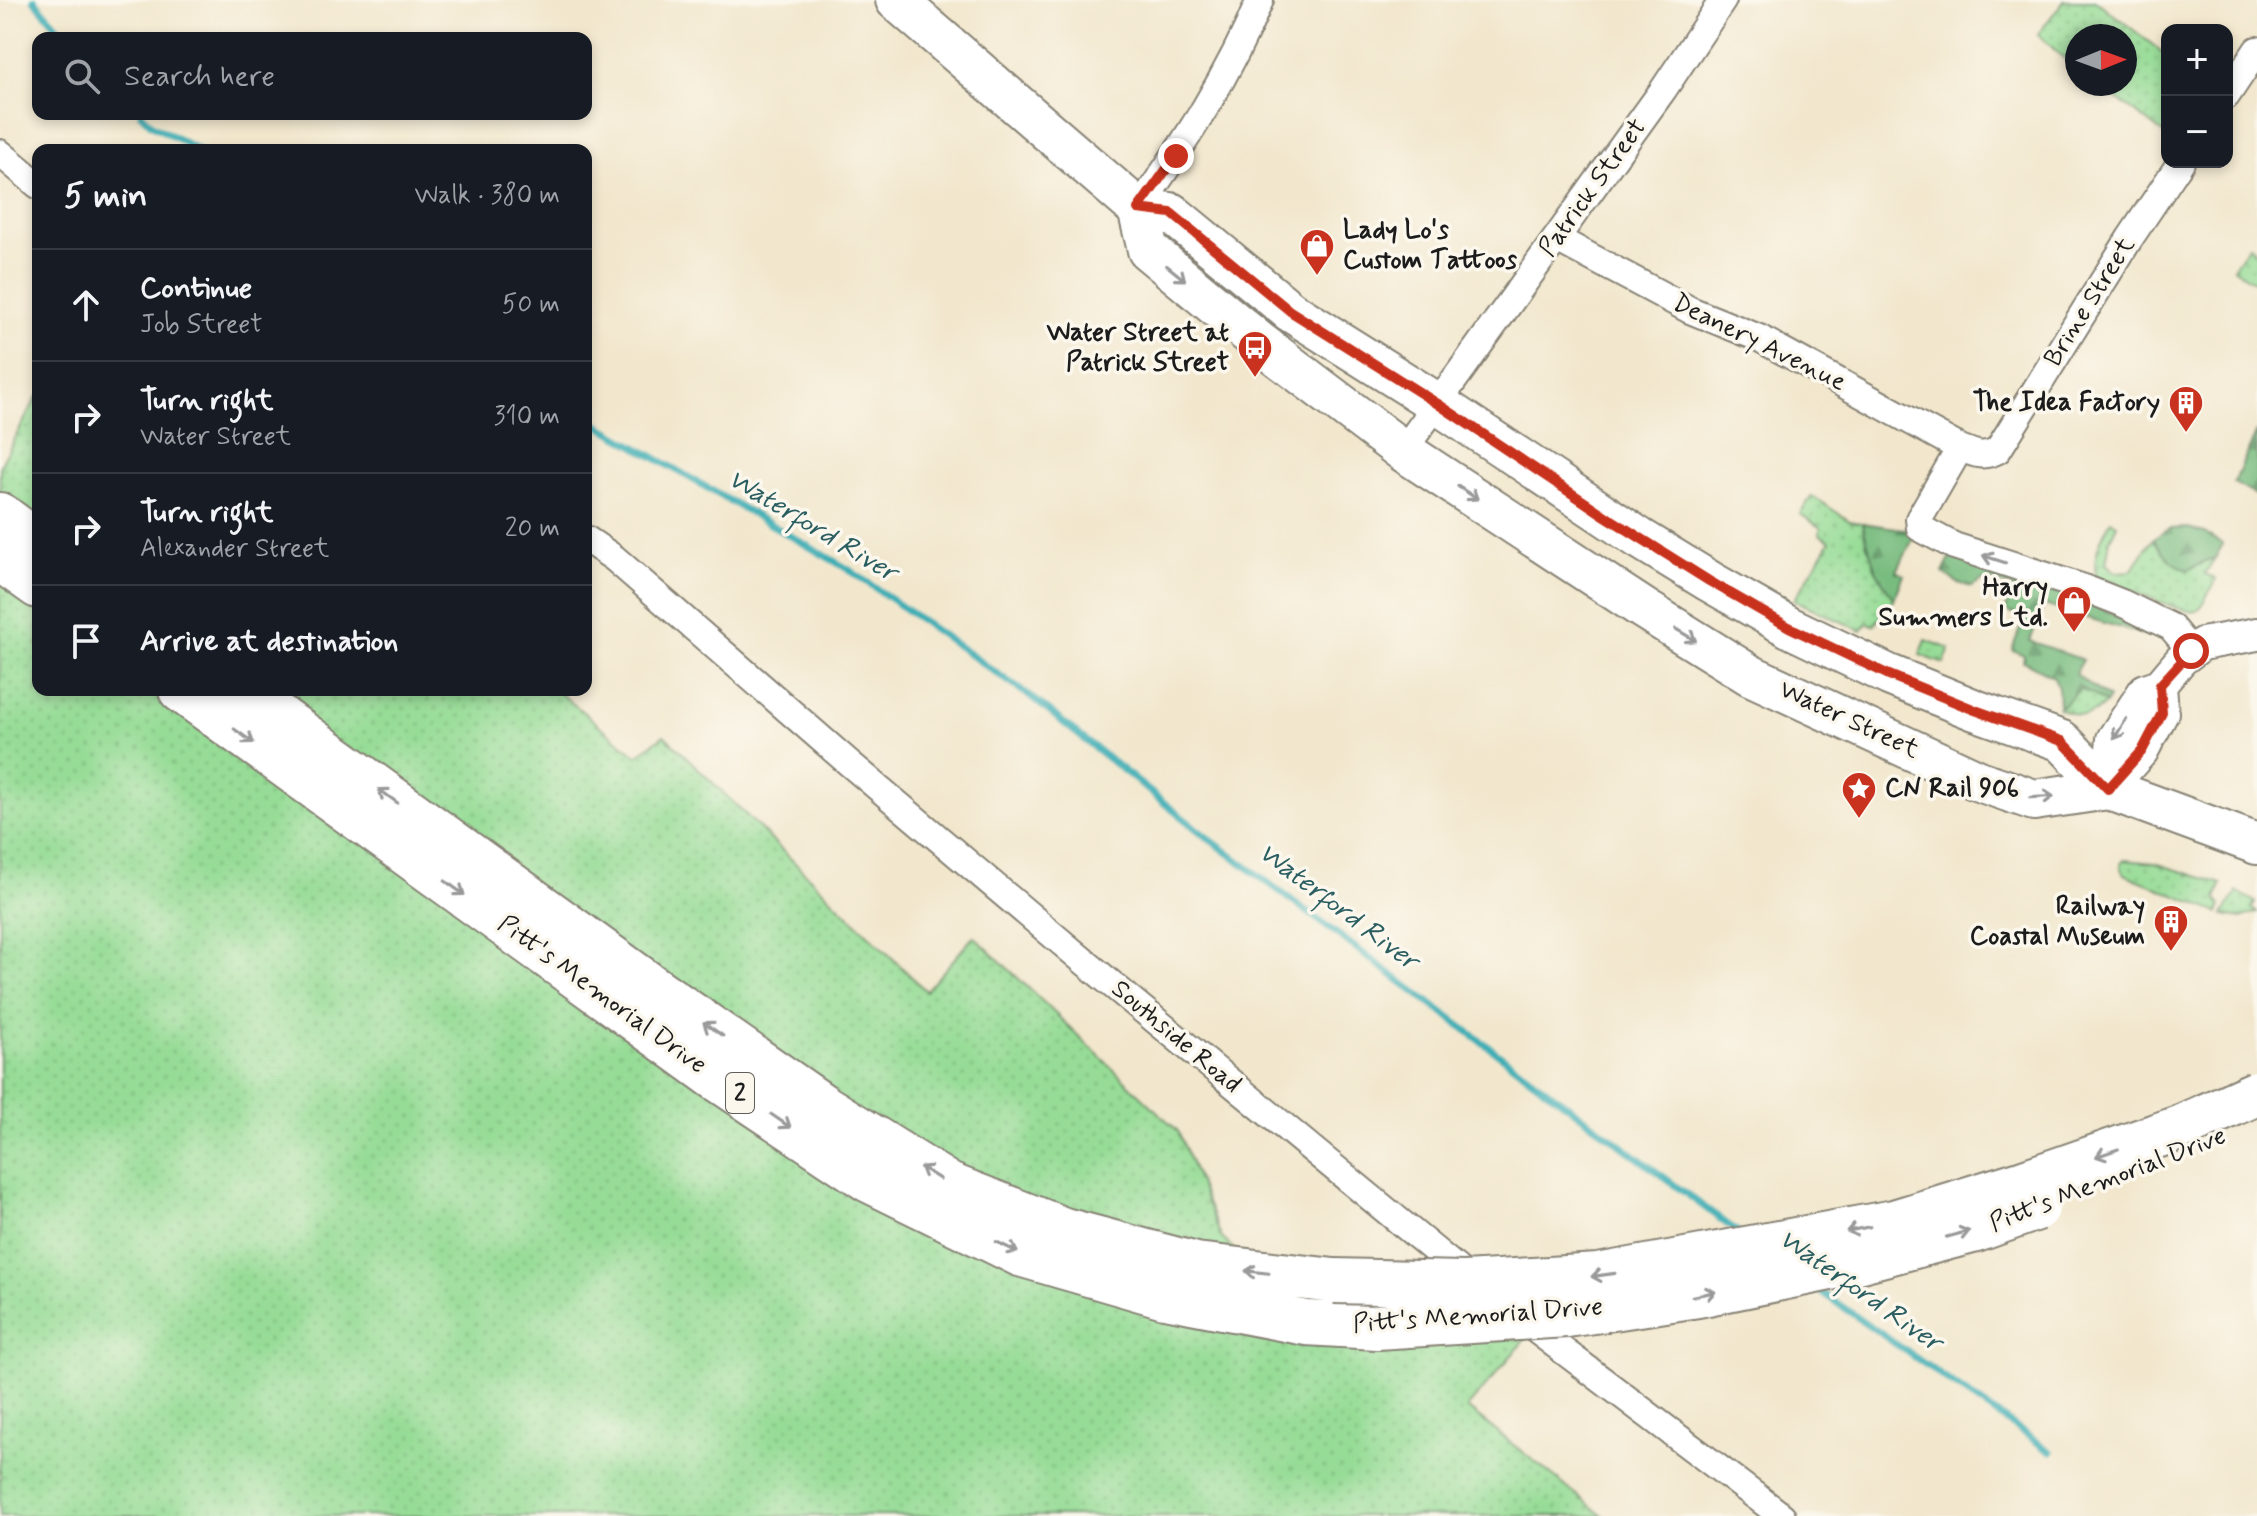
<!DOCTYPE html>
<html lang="en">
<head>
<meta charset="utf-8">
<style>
	:root { --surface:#171b24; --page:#242831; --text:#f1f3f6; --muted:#9ea1a6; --line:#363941 }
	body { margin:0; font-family:Mynerve,sans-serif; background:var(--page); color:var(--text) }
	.controls { position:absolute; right:24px; top:24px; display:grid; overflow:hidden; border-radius:16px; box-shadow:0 4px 12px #0003 }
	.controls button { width:72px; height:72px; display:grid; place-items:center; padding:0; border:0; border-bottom:2px solid var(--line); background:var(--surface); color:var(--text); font:40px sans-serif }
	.compass { position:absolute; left:2065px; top:24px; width:72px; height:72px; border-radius:50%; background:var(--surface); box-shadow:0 4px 12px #0003; rotate:89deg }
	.stop { position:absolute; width:24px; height:24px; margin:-18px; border:6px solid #c8321e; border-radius:50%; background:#fff }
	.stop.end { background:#c8321e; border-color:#fff; box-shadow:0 2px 8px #0008 }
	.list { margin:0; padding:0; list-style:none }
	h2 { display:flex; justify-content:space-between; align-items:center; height:104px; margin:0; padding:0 32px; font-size:34px }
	h2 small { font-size:26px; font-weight:400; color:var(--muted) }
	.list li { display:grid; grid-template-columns:52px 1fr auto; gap:24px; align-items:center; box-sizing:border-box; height:112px; padding:0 32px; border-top:2px solid var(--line) }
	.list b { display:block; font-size:30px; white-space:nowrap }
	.list p { margin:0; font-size:26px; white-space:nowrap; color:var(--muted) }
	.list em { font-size:26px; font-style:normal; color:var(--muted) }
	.icon { flex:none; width:44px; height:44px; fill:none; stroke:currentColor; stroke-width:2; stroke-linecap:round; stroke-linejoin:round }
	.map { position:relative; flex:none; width:2257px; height:1516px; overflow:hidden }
	.search { position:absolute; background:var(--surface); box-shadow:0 4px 12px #0003; left:32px; top:32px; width:560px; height:88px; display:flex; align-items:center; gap:20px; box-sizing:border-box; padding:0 28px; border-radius:16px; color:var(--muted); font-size:30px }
	.panel { position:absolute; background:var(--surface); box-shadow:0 4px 12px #0003; left:32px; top:144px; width:560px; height:552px; border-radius:16px }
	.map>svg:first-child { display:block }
	.grass { fill:url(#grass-dots); stroke:#597c59; stroke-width:2 }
	.forest { fill:url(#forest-firs); stroke:#4a6c4e; stroke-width:2 }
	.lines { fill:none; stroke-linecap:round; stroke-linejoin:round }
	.stream { stroke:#3daeb5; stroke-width:7 }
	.minor-casing { stroke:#878274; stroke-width:30 }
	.tertiary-casing { stroke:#878274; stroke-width:36 }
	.primary-casing { stroke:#878274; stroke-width:44 }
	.motorway-casing { stroke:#878274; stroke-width:48 }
	.minor { stroke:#fff; stroke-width:26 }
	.tertiary { stroke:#fff; stroke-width:32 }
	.primary { stroke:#fff; stroke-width:40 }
	.motorway { stroke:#fff; stroke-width:44 }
	.motorway-bridge-casing { stroke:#878274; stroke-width:48; stroke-linecap:butt }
	.motorway-bridge { stroke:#fff; stroke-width:44 }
	.oneway { stroke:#999 }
	.route { stroke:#c8321e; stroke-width:10 }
	.labels { text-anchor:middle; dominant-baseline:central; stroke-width:7; stroke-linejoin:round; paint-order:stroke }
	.shield { fill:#fbf7ec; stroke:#5f5e5a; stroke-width:2 }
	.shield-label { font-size:24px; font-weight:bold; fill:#1c1c1c }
	.street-label { font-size:26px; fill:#1c1c1c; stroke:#fbf7ec }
	.poi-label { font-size:26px; font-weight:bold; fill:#1c1c1c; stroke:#fbf7ec; text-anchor:end }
	.water-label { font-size:28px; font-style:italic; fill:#2b5e61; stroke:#fbf7ec }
</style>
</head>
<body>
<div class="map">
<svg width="2257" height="1516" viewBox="0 0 2257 1516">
	<defs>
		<pattern id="grass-dots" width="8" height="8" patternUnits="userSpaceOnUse" patternTransform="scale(2)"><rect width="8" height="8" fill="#96dc96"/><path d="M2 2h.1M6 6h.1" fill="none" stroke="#81bc81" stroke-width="1.8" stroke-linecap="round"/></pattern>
		<pattern id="forest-firs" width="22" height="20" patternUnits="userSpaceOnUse" patternTransform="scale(2)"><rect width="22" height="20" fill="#78bc7f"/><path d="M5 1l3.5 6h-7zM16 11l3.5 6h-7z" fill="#629867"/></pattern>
	</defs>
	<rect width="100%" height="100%" fill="#fbf7ec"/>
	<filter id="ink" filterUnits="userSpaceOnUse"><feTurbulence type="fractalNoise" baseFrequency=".0125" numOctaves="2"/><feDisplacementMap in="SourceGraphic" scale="16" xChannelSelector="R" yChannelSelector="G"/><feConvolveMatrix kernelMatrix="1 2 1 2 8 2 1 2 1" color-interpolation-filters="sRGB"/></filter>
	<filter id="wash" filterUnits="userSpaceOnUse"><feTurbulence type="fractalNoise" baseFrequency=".006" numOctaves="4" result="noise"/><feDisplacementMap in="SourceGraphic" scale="32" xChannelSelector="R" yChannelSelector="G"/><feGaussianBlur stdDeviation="1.8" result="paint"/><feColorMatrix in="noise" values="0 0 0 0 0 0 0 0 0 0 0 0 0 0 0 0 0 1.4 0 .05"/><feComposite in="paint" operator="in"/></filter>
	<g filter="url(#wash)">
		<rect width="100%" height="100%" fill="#f2e7cd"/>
		<!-- grass -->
		<path class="grass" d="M 2064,0 L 2095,0 L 2167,56 L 2167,136 L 2097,84 L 2125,84 L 2125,36 L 2077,36 L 2077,71 L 2038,34 Z
			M 2249,245 L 2257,254 L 2257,284 L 2233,268 Z
			M 38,395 L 38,690 L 556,690 L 637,756 L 664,735 L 926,991 L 974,936 L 1178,1131 L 1221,1237 L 1332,1346 L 1527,1337 L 1467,1408 L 1603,1516 L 0,1516 L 0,466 Z
			M 1812,496 L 1850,521 L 1862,523 L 1867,546 L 1894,600 L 1874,625 L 1867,623 L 1862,631 L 1794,600 L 1830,541 L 1819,534 L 1821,528 L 1800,514 Z
			M 2111,520 L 2117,524 L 2110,539 L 2106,564 L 2116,572 L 2131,571 L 2153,539 L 2171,561 L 2187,570 L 2215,558 L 2205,574 L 2216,578 C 2215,586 2212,587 2208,594 C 2204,602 2204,606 2194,612 L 2177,608 L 2097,578 C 2091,558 2101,537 2111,520 Z
			M 1926,640 L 1950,649 L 1944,664 L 1920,655 Z
			M 2081,688 L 2106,703 C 2088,721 2079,717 2058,708 Z
			M 2124,860 L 2155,863 L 2222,884 L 2216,898 L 2221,906 L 2218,913 L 2124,874 L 2121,869 L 2121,864 Z
			M 2237,891 L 2255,902 L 2252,908 L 2257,912 L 2241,918 L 2223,915 C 2227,906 2233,901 2237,891 Z"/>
		<!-- forest -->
		<path class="forest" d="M 2257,431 L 2257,496 L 2234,483 Z
			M 1862,523 L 1910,530 L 1915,535 L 1897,571 L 1904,575 L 1894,600 L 1875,569 Z
			M 2188,528 L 2204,533 L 2223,544 L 2215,558 L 2187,570 L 2171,561 L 2153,539 L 2169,529 Z
			M 1952,555 L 2049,587 L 2112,613 L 2128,625 L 2148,636 L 2044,605 L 2030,641 L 2083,660 L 2075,674 L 2109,699 L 2106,703 L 2081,688 L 2062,706 L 2059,705 L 2058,688 L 2054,677 L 2023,661 L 2024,655 L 2012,650 L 2024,618 L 2005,611 L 2013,587 L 1986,579 L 1972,587 L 1958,583 L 1943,573 Z"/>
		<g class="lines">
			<!-- stream -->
			<path class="stream" d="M 34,0 L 67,38
				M 141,114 L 152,125 L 198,150
				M 586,418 L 848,569 L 1035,700 L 1208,838 L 1739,1233
				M 1814,1287 L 2051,1452"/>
		</g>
	</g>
	<g filter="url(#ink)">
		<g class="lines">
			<defs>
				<path id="minor" d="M 2227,95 L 2257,50
					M 0,153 L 38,185
					M 1138,209 C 1185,143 1229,75 1260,0
					M 1557,239 L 1690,310 L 1759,338 L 1960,448 C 1975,454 1983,458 1998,450 L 2130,238 L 2181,162
					M 1960,448 L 1919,519 L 1920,528 L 1954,546 L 2084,588 L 2122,603 L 2171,627 L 2191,651
					M 1403,451 L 1663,90 L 1723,0
					M 586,539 L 614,558 L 849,763 L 1080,958 L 1473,1282
					M 1520,1318 L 1782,1516"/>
				<path id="tertiary" d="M 2108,789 L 2113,739 L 2145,690 L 2160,685 L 2181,660 L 2202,644 L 2257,634
					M 2108,789 L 2142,751 L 2162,713 L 2160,685"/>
				<path id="primary" d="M 896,0 L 1138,209
					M 1138,209 L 1171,213 L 1290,311 L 1438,404 L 1639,538 L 1709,581 L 1789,627 L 1889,675 L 1975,710 L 2062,741 L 2108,789 L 2257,844
					M 1138,209 L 1148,250 L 1259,342 L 1403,451 L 1644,609 L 1750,675 L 1979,781 L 2034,800 L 2108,789"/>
				<path id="motorway" d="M 0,515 L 38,543
					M 0,559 L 38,586
					M 181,690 L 715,1077 L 869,1180 L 1020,1254 L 1165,1296 L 1306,1323 L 1377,1327
					M 242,690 L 652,987 L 824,1107 L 949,1185 L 1064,1230 L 1196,1265 L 1334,1281"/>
			</defs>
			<!-- minor casing -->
			<use href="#minor" class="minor-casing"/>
			<!-- tertiary casing -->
			<use href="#tertiary" class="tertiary-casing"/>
			<!-- primary casing -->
			<use href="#primary" class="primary-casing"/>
			<!-- motorway casing -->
			<use href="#motorway" class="motorway-casing"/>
			<!-- minor -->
			<use href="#minor" class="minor"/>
			<!-- tertiary -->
			<use href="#tertiary" class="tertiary"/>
			<!-- primary -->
			<use href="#primary" class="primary"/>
			<!-- motorway -->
			<use href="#motorway" class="motorway"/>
			<defs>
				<path id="motorway-bridge" d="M 1334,1281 L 1464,1284 L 1598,1276 L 1894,1222 L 2021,1183 L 2179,1128 L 2257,1093
					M 1377,1327 L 1567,1315 L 1698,1295 L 1830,1268 L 1976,1230 L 2037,1208"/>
			</defs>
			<!-- motorway-bridge casing -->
			<use href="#motorway-bridge" class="motorway-bridge-casing"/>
			<!-- motorway-bridge -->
			<use href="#motorway-bridge" class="motorway-bridge"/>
		</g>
		<!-- one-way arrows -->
		<defs><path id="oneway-shaft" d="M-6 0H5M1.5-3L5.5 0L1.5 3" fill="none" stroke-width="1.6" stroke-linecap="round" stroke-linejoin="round" transform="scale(2)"/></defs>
		<g class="oneway">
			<use href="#oneway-shaft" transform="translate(1176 273) rotate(39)"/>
			<use href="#oneway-shaft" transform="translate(1468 493) rotate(33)"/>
			<use href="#oneway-shaft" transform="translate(1994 559) rotate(-162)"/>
			<use href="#oneway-shaft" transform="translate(1686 635) rotate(31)"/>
			<use href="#oneway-shaft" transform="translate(2120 729) rotate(121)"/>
			<use href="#oneway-shaft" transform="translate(244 736) rotate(36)"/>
			<use href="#oneway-shaft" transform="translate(388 796) rotate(-144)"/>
			<use href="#oneway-shaft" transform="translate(2042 797) rotate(-3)"/>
			<use href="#oneway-shaft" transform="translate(455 888) rotate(36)"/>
			<use href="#oneway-shaft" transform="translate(713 1029) rotate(-145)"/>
			<use href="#oneway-shaft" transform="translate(781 1121) rotate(34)"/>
			<use href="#oneway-shaft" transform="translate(2107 1153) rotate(161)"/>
			<use href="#oneway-shaft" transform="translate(930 1173) rotate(-148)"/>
			<use href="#oneway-shaft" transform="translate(1858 1229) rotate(169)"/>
			<use href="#oneway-shaft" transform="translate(1958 1234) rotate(-15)"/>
			<use href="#oneway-shaft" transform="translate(1007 1247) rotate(26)"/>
			<use href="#oneway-shaft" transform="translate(1257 1272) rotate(-174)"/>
			<use href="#oneway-shaft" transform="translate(1603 1275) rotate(172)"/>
			<use href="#oneway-shaft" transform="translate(1704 1294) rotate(-11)"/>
		</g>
	</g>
	<g class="lines" filter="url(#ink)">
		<!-- route -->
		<path class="route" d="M 1176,156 L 1138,209 L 1171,213 L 1290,311 L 1438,404 L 1604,515 L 1709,581 L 1789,627 L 1889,675 L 1975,710 L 2062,741 L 2108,789 L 2142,751 L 2162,713 L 2160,685 L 2191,651"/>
	</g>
	<!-- icons -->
	<defs>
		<symbol id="shop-pin" viewBox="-11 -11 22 30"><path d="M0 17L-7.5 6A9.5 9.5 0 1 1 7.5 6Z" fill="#c8321e" stroke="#fbf7ec"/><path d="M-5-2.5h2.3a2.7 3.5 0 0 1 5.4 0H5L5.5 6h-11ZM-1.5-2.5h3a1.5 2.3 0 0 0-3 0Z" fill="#fff"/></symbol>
		<symbol id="bus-pin" viewBox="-11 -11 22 30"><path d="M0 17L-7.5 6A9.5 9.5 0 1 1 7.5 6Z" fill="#c8321e" stroke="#fbf7ec"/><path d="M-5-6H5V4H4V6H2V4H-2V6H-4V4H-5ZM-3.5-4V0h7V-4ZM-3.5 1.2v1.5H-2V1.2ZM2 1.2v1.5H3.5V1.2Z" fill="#fff"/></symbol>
		<symbol id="building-pin" viewBox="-11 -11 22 30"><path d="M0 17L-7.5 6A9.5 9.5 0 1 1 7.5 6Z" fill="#c8321e" stroke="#fbf7ec"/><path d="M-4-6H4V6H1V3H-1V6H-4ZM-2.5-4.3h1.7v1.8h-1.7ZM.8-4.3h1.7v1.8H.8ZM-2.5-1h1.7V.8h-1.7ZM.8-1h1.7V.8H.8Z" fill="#fff"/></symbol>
		<symbol id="sight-pin" viewBox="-11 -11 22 30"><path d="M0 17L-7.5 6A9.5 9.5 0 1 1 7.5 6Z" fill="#c8321e" stroke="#fbf7ec"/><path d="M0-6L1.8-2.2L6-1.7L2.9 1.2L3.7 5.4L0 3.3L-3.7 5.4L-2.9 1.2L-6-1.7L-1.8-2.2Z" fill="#fff"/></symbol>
	</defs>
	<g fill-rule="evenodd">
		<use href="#shop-pin" x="1297" y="226" width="40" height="54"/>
		<use href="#bus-pin" x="1235" y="328" width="40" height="54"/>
		<use href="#building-pin" x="2166" y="383" width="40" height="54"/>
		<use href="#shop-pin" x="2054" y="583" width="40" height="54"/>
		<use href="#sight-pin" x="1839" y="769" width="40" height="54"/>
		<use href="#building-pin" x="2151" y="902" width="40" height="54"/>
	</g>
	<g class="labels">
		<!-- shield labels -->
		<rect class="shield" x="726" y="1073" width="28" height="40" rx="6"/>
		<g class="shield-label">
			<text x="740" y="1093">2</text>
		</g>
		<!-- street labels -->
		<g class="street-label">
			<text transform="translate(1593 188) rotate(-54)">Patrick Street</text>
			<text transform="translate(2090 302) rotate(-58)">Brine Street</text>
			<text transform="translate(1759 343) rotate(26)">Deanery Avenue</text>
			<text transform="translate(1849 720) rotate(25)">Water Street</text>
			<text transform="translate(602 995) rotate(36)">Pitt's Memorial Drive</text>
			<text transform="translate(1176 1037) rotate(40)">Southside Road</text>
			<text transform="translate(2108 1180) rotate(-21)">Pitt's Memorial Drive</text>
			<text transform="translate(1478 1316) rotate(-4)">Pitt's Memorial Drive</text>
		</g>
		<!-- poi labels -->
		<g class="poi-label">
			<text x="1343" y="231" text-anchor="start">Lady Lo's<tspan x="1343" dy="30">Custom Tattoos</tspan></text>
			<text x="1229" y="333">Water Street at<tspan x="1229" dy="30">Patrick Street</tspan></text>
			<text x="2160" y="403">The Idea Factory</text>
			<text x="2048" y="588">Harry<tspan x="2048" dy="30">Summers Ltd.</tspan></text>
			<text x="1885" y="789" text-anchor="start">CN Rail 906</text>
			<text x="2145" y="907">Railway<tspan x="2145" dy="30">Coastal Museum</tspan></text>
		</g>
		<!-- water labels -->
		<g class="water-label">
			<text transform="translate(812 526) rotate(31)">Waterford River</text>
			<text transform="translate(1338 907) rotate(37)">Waterford River</text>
			<text transform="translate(1860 1291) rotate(35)">Waterford River</text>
		</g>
	</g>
</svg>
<div class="controls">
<button>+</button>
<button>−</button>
</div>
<svg class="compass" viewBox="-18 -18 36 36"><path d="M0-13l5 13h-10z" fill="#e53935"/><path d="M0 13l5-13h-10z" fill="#9ea1a6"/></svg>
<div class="stop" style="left:2191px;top:651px"></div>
<div class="stop end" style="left:1176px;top:156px"></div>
<div class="search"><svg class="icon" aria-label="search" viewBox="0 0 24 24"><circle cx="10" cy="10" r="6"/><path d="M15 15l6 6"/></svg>Search here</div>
<section class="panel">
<h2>5 min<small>Walk · 380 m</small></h2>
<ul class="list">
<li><svg class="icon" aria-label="ahead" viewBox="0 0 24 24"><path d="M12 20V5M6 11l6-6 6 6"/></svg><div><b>Continue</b><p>Job Street</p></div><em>50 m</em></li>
<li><svg class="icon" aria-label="right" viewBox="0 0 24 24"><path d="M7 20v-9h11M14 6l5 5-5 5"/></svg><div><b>Turn right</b><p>Water Street</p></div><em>310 m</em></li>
<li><svg class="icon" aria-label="right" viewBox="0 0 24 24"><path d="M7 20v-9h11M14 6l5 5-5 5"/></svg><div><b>Turn right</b><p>Alexander Street</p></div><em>20 m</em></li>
<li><svg class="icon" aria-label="arrive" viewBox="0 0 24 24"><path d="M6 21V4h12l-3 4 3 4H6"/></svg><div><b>Arrive at destination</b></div></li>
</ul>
</section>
</div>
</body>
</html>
